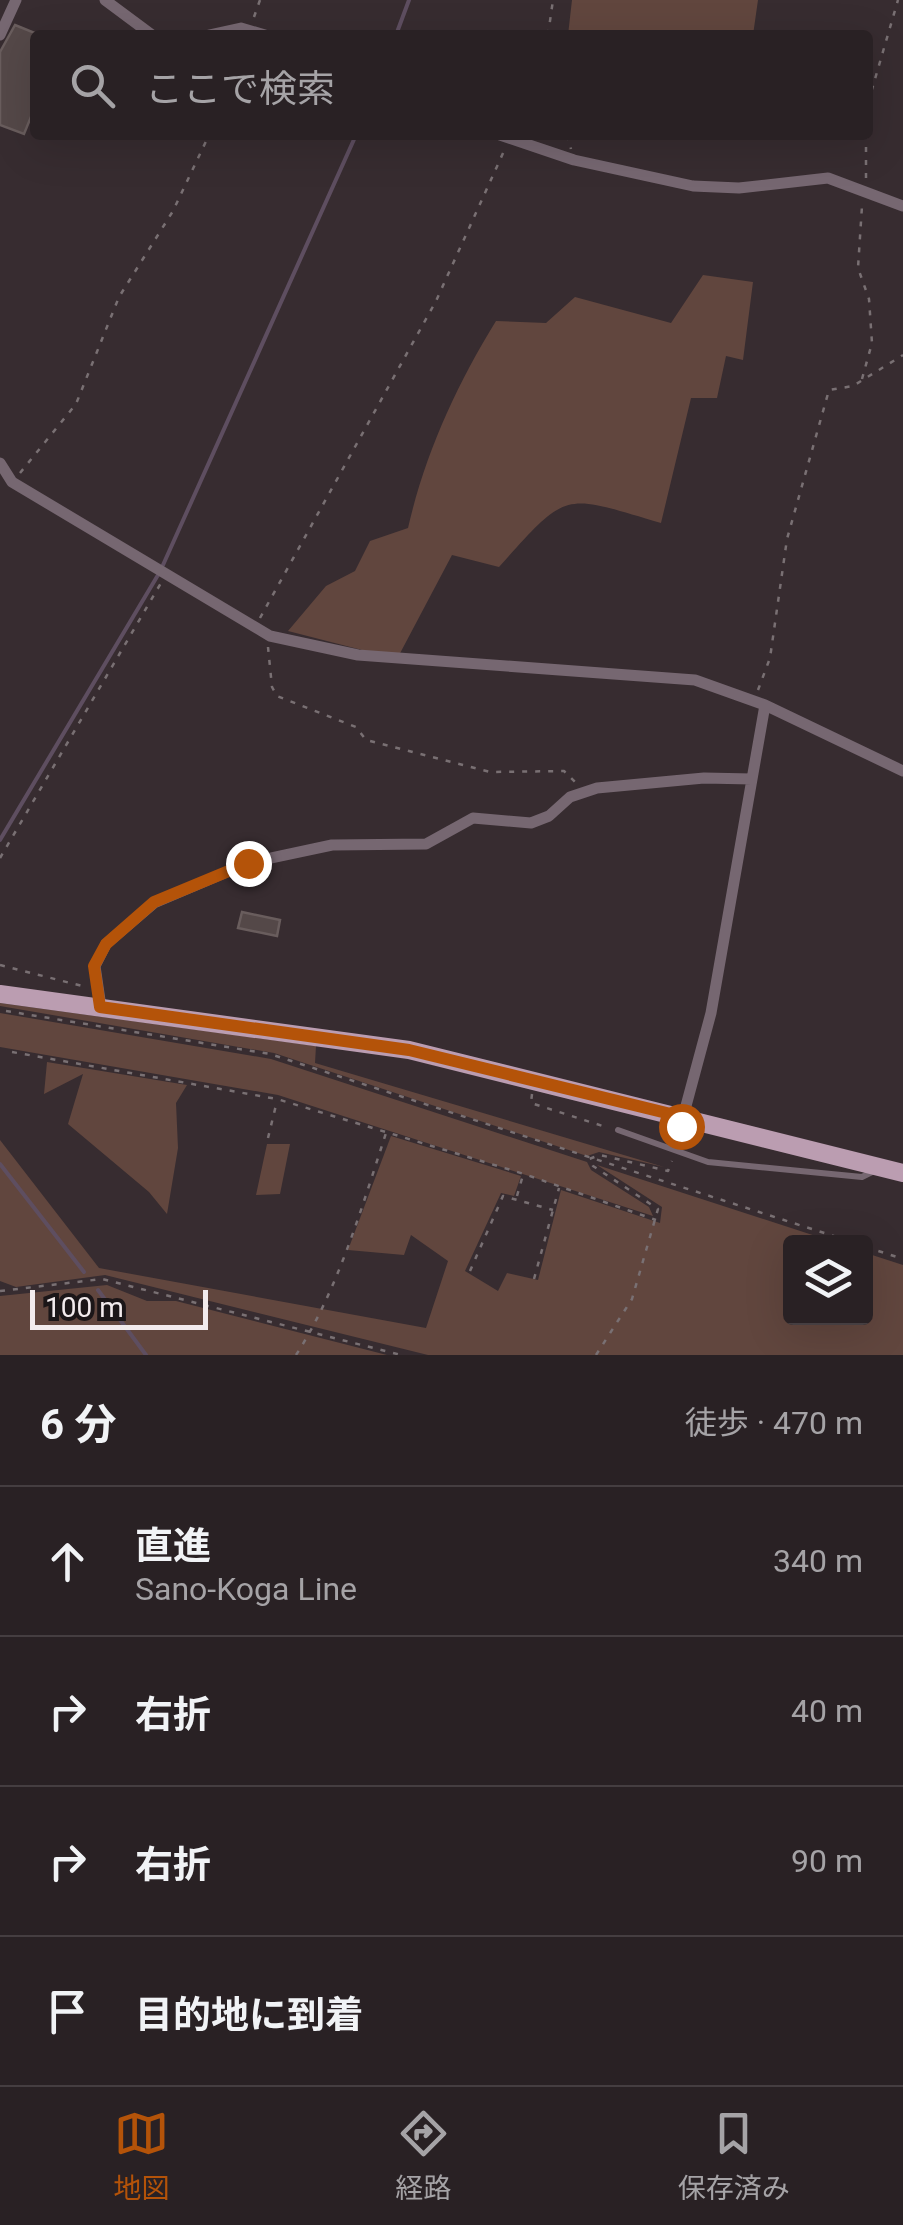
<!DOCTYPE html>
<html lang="ja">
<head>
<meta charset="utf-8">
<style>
	:root { --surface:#292124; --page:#352e31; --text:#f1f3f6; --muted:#a5a3a6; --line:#453e41; --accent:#b45309 }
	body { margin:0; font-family:Roboto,"Noto Sans JP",sans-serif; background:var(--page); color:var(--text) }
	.controls { position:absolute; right:30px; bottom:30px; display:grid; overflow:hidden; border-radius:10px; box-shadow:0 10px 40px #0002 }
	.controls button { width:90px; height:90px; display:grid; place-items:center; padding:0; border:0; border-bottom:2px solid var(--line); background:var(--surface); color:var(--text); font:50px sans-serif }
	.scale { position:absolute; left:30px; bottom:25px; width:178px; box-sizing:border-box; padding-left:10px; border:5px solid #f2ebed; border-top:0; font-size:28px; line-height:35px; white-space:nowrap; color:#f2ebed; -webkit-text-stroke:8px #1b1618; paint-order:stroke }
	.stop { position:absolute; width:30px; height:30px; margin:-22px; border:8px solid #b45309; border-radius:50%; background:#fff }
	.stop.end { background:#b45309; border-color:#fff; box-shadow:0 2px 10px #0008 }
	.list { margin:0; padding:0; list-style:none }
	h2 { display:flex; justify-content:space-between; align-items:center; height:130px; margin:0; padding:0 40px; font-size:42px }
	h2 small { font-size:32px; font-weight:400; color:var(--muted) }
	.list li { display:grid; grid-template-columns:65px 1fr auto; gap:30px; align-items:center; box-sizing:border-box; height:150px; padding:0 40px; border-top:2px solid var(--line) }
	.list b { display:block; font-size:38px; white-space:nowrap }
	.list p { margin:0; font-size:32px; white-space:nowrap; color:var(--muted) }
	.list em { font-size:32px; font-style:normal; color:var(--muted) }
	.icon { flex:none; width:55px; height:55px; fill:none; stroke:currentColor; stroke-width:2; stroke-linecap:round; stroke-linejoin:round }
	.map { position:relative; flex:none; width:903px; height:1355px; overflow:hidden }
	.search { position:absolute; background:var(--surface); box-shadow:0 10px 40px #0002; left:30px; right:30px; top:30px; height:110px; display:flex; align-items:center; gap:25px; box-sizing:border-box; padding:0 35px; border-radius:10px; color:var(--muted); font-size:38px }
	.sheet { height:730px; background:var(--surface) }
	nav { display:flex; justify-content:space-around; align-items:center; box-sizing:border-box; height:140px; border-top:2px solid var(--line); background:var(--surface); font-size:28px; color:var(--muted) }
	nav a { display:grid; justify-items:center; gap:5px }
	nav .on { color:var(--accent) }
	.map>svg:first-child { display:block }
	.green { fill:#61463e }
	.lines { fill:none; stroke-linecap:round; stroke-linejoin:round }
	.stream { stroke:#5e4e60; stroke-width:4 }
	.building { fill:#544848; stroke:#695d5d; stroke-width:2.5 }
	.path { stroke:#797073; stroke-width:2.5; stroke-dasharray:5 8; stroke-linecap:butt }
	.service { stroke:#766771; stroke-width:6 }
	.minor { stroke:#766771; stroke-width:11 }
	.primary { stroke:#bb9db1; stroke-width:18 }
	.route { stroke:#b45309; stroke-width:12 }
</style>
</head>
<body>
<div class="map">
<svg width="903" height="1355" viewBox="0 0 903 1355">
	<rect width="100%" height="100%" fill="#372c30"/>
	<!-- green -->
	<path class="green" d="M 572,0 L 758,0 L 753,35 L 568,35 Z
		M 703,275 L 753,282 L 743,360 L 726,356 L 717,398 L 691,398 L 661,523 C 562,494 569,489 499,567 L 452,555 L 397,659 L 288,631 L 326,586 L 355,571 L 370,541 L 408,528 C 425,454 456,386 496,321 L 546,323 L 575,297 L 671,323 Z
		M 0,1003 L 316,1046 L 315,1063 L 664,1167 L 599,1152 L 587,1156 L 274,1053 L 0,1006 Z
		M 0,1013 L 271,1059 L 587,1162 L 591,1170 L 649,1207 L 653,1216 L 278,1095 L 0,1047 Z
		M 47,1062 L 187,1085 L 176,1103 L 178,1148 L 167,1214 L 149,1192 L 68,1124 L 83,1074 L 44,1094 Z
		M 391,1136 L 521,1176 L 514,1196 L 501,1193 L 465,1271 L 498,1291 L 507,1273 L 538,1280 L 561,1190 L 660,1223 L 662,1207 L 597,1165 L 834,1242 L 790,1242 L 790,1318 L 866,1318 L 866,1253 L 903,1265 L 903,1355 L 428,1355 L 105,1275 L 16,1287 L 0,1281 L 0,1140 L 99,1268 L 426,1328 L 448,1261 L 411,1235 L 404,1255 L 348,1250 Z
		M 267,1144 L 290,1144 L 280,1194 L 256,1195 Z
		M 107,1285 L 147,1301 L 176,1301 L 387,1355 L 0,1355 L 0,1296 Z"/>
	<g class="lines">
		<!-- stream -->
		<path class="stream" d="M 396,35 L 409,0
			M 163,565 L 356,135
			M 0,840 L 158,575
			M 0,1164 L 84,1272
			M 98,1290 L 146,1355"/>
	</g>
	<!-- building -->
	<path class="building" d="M 15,25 L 35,33 L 35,107 L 24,134 L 0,125 L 0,52 Z
		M 242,912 L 280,920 L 277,936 L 238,928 Z"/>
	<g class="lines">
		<!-- path -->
		<path class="path" d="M 254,17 L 260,0
			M 548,35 L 553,0
			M 868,103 L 898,0
			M 567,135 L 571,149
			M 866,178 L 866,135
			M 862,379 L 872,343 L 869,299 L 858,268 L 862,206
			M 20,473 L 76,404 L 119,297 L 173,211 L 209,135
			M 260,618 L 436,301 L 504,151
			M 268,647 L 272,687 L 277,696 L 356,727 L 366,740 L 490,772 L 564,771 L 575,782
			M 758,690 L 770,658 L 787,539 L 829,390 L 853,386 L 903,355
			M 0,858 L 161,583
			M 0,965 L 86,987
			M 6,1011 L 270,1054 L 852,1242
			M 12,1052 L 277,1099 L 524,1174 L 656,1220
			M 532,1094 L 531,1103 L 609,1128
			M 268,1138 L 277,1101
			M 517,1196 L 523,1175
			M 866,1247 L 903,1259
			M 470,1271 L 503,1196 L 553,1210
			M 534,1279 L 559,1188
			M 0,1291 L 102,1279 L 401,1355
			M 296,1355 C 338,1290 362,1207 386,1133
			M 596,1355 L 632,1299 L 658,1209 L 593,1166 L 589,1159 L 600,1155 L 668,1171 L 672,1161"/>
		<!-- service -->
		<path class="service" d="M 618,1130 L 708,1162 L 862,1177 L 878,1169
			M 675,1150 L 682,1122"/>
		<!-- minor -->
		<path class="minor" d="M 105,0 L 152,35
			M 0,35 L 16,0
			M 209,35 L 241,28 L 265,35
			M 500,135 L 574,160 L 693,186 L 739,188 L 828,178 L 903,206
			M 0,463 L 12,482 L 270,636 L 358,655 L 695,680 L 765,705 L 903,771
			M 101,1007 L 95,966 L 106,944 L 154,903 L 248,863 L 332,845 L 426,844 L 473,818 L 531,823 L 549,816 L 570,797 L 597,788 L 704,778 L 752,779
			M 683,1117 L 711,1013 L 765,705"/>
		<!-- primary -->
		<path class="primary" d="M 0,994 L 409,1050 L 903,1173"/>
	</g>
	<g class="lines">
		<!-- route -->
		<path class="route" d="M 248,863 L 154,902 L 106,944 L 94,966 L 100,1007 L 409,1050 L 683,1117 L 681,1126"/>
	</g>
</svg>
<div class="controls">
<button><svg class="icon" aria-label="layers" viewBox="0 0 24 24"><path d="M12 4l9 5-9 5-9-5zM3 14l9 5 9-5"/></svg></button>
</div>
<div class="scale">100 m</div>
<div class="stop" style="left:681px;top:1126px"></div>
<div class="stop end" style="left:248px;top:863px"></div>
<div class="search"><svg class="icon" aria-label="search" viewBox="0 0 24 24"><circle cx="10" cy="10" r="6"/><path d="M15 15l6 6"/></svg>ここで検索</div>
</div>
<section class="sheet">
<h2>6 分<small>徒歩 · 470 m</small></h2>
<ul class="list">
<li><svg class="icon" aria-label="ahead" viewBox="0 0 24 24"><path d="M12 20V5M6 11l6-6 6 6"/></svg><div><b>直進</b><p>Sano-Koga Line</p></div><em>340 m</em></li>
<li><svg class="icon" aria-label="right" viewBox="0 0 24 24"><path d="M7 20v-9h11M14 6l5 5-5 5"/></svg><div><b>右折</b></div><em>40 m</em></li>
<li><svg class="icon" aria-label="right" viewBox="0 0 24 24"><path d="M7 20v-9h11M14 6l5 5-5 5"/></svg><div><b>右折</b></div><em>90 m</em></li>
<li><svg class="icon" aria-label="arrive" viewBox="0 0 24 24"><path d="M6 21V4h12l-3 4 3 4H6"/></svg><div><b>目的地に到着</b></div></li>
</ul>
</section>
<nav>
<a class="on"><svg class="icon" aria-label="map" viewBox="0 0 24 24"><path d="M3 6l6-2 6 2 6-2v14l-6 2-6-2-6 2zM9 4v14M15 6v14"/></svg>地図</a>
<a><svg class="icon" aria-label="directions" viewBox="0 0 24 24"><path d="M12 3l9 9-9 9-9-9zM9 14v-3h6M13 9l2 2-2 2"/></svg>経路</a>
<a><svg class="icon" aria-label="saved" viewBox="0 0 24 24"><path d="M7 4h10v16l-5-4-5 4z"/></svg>保存済み</a>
</nav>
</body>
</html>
